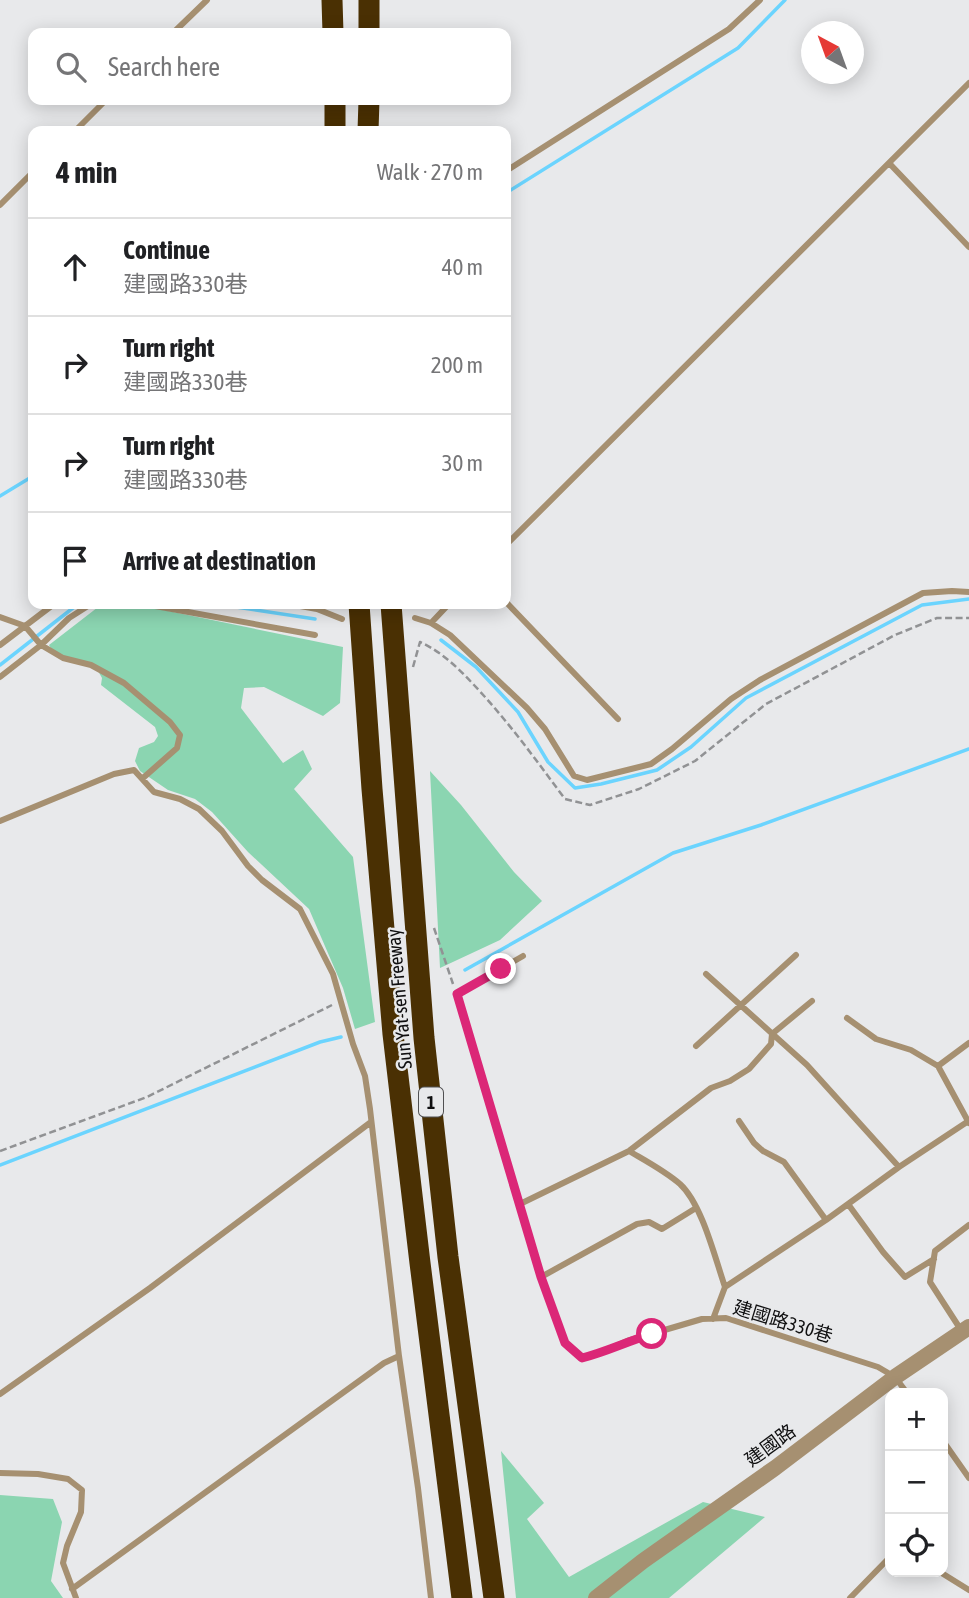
<!DOCTYPE html>
<html lang="en">
<head>
<meta charset="utf-8">
<style>
	:root { --surface:#fff; --page:#f6f6f6; --text:#202124; --muted:#757577; --line:#e0e0e0 }
	body { margin:0; font-family:"Asap Condensed","Noto Sans TC",sans-serif; background:var(--page); color:var(--text) }
	.controls { position:absolute; right:21px; bottom:21px; display:grid; overflow:hidden; border-radius:14px; box-shadow:0 4px 18px #0003 }
	.controls button { width:63px; height:63px; display:grid; place-items:center; padding:0; border:0; border-bottom:2px solid var(--line); background:var(--surface); color:var(--text); font:35px sans-serif }
	.compass { position:absolute; left:801px; top:21px; width:63px; height:63px; border-radius:50%; background:var(--surface); box-shadow:0 4px 18px #0003; rotate:319deg }
	.stop { position:absolute; width:21px; height:21px; margin:-16px; border:5px solid #db2777; border-radius:50%; background:#fff }
	.stop.end { background:#db2777; border-color:#fff; box-shadow:0 2px 7px #0008 }
	.list { margin:0; padding:0; list-style:none }
	h2 { display:flex; justify-content:space-between; align-items:center; height:91px; margin:0; padding:0 28px; font-size:30px }
	h2 small { font-size:23px; font-weight:400; color:var(--muted) }
	.list li { display:grid; grid-template-columns:46px 1fr auto; gap:21px; align-items:center; box-sizing:border-box; height:98px; padding:0 28px; border-top:2px solid var(--line) }
	.list b { display:block; font-size:26px; white-space:nowrap }
	.list p { margin:0; font-size:23px; white-space:nowrap; color:var(--muted) }
	.list em { font-size:23px; font-style:normal; color:var(--muted) }
	.icon { flex:none; width:38px; height:38px; fill:none; stroke:currentColor; stroke-width:2; stroke-linecap:round; stroke-linejoin:round }
	.map { position:relative; flex:none; width:969px; height:1598px; overflow:hidden }
	.search { position:absolute; background:var(--surface); box-shadow:0 4px 18px #0003; left:28px; top:28px; width:483px; height:77px; display:flex; align-items:center; gap:18px; box-sizing:border-box; padding:0 24px; border-radius:14px; color:var(--muted); font-size:26px }
	.panel { position:absolute; background:var(--surface); box-shadow:0 4px 18px #0003; left:28px; top:126px; width:483px; height:483px; border-radius:14px }
	.map>svg:first-child { display:block }
	.green { fill:#8bd5b1 }
	.lines { fill:none; stroke-linecap:round; stroke-linejoin:round }
	.stream { stroke:#6bd4fe; stroke-width:3.5 }
	.path { stroke:#919294; stroke-width:2.5; stroke-dasharray:7 3.5; stroke-linecap:butt }
	.service { stroke:#a69071; stroke-width:6 }
	.tertiary { stroke:#a69071; stroke-width:16 }
	.motorway { stroke:#4a3003; stroke-width:21 }
	.route { stroke:#db2777; stroke-width:9 }
	.labels { text-anchor:middle; dominant-baseline:central; stroke-width:5; stroke-linejoin:round; paint-order:stroke }
	.shield { fill:#e8e9eb; stroke:#505052; stroke-width:2 }
	.shield-label { font-size:18px; font-weight:bold; fill:#0f0f10 }
	.street-label { font-size:19px; fill:#0f0f10; stroke:#e8e9eb }
</style>
</head>
<body>
<div class="map">
<svg width="969" height="1598" viewBox="0 0 969 1598">
	<rect width="100%" height="100%" fill="#e8e9eb"/>
	<!-- green -->
	<path class="green" d="M 102,604 L 134,604 L 343,647 L 340,703 L 323,716 L 264,687 L 244,688 L 241,708 L 283,763 L 303,750 L 312,769 L 294,789 L 353,857 L 375,1022 L 355,1029 L 343,988 L 309,909 L 248,852 L 212,812 L 195,799 L 168,790 L 140,771 L 135,761 L 139,748 L 154,742 L 158,736 L 155,727 L 101,685 L 102,678 L 97,669 L 53,652 L 49,645 Z
		M 430,771 L 461,805 L 514,872 L 542,901 L 500,940 L 440,968 Z
		M 501,1451 L 544,1503 L 527,1519 L 569,1577 L 703,1502 L 765,1517 L 669,1598 L 516,1598 Z
		M 0,1495 L 53,1499 L 62,1522 L 51,1581 L 63,1598 L 0,1598 Z"/>
	<g class="lines">
		<!-- stream -->
		<path class="stream" d="M 506,193 L 738,48 L 785,0
			M 0,496 L 33,476
			M 216,604 L 315,619
			M 441,640 L 476,667 L 518,712 L 548,762 L 575,788 L 601,784 L 657,770 L 691,747 L 746,698 L 922,605 L 969,599
			M 0,665 L 78,604
			M 465,970 L 673,853 L 761,825 L 969,749
			M 0,1165 L 320,1042 L 341,1037"/>
		<!-- path -->
		<path class="path" d="M 413,667 L 420,642 C 442,652 458,668 474,685 C 508,721 536,760 565,799 L 590,805 L 639,789 L 695,761 L 766,704 L 895,635 L 937,618 L 969,618
			M 434,928 L 453,984
			M 0,1151 L 147,1097 L 332,1005"/>
		<!-- service -->
		<path class="service" d="M 173,33 L 207,0
			M 75,131 L 106,100
			M 889,163 L 969,247
			M 506,171 L 729,29 L 760,0
			M 0,205 L 33,172
			M 506,545 L 969,83
			M 506,602 L 618,719
			M 144,604 L 315,635
			M 289,604 L 317,609 L 342,619
			M 0,617 L 25,626 L 41,645 L 63,658 L 91,665 L 124,683 L 170,722 L 180,735 L 177,748 L 143,778
			M 415,618 L 431,623 L 450,635 L 527,708 L 545,729 L 574,776 L 587,780 L 651,764 L 672,749 L 731,699 L 760,680 L 923,593 L 952,591 L 969,592
			M 431,623 L 449,604
			M 0,645 L 54,604
			M 0,677 L 41,645 L 69,618 L 91,604
			M 0,821 L 114,774 L 134,770 L 154,792 L 180,799 L 199,809 L 222,831 L 248,866 L 262,880 L 300,909 L 333,974 L 353,1044 L 365,1076 L 370,1109 L 399,1356 L 418,1488 L 431,1598
			M 523,956 L 457,994 L 541,1277 L 565,1343 L 582,1358 L 600,1353 L 627,1341 L 702,1319 L 726,1318 L 878,1367 L 895,1377 L 907,1393
			M 706,974 L 807,1065 L 899,1167
			M 847,1018 L 876,1039 L 911,1050 L 938,1066
			M 969,1043 L 938,1066 L 969,1123
			M 696,1046 L 796,955
			M 739,1121 L 754,1143 L 763,1151 L 784,1162 L 826,1220
			M 629,1151 C 646,1161 665,1171 680,1184 C 702,1204 715,1258 725,1287
			M 520,1204 L 629,1151 L 711,1088 L 730,1081 L 749,1069 L 771,1044 L 772,1034 L 812,1001
			M 848,1204 L 883,1252 L 905,1277 L 934,1259
			M 541,1277 L 637,1224 L 649,1222 L 662,1229 L 696,1208
			M 713,1319 L 725,1287 L 826,1220 L 899,1167 L 967,1122
			M 961,1330 L 930,1282 L 935,1251 L 969,1225
			M 0,1394 L 150,1288 L 371,1122
			M 943,1441 L 969,1478
			M 0,1473 L 38,1474 L 68,1479 L 82,1490 L 81,1512 L 67,1546 L 63,1563 L 76,1598
			M 940,1572 L 969,1590
			M 72,1589 L 384,1363 L 399,1356
			M 850,1598 L 890,1557"/>
		<!-- tertiary -->
		<path class="tertiary" d="M 596,1598 L 643,1561 L 775,1468 L 895,1377 L 969,1327"/>
		<!-- motorway -->
		<path class="motorway" d="M 332,0 L 333,33
			M 369,33 L 369,0
			M 335,100 L 335,131
			M 368,131 L 369,100
			M 359,604 L 372,789 L 393,1034 L 420,1263 L 462,1598
			M 391,604 L 424,1038 L 448,1257 L 494,1598"/>
	</g>
	<g class="lines">
		<!-- route -->
		<path class="route" d="M 501,969 L 457,994 L 541,1277 L 565,1343 L 582,1358 C 606,1352 628,1341 652,1334"/>
	</g>
	<g class="labels">
		<!-- shield labels -->
		<rect class="shield" x="419" y="1087.5" width="24" height="29" rx="5"/>
		<g class="shield-label">
			<text x="431" y="1102">1</text>
		</g>
		<!-- street labels -->
		<g class="street-label">
			<text transform="translate(399 999) rotate(-95)">Sun Yat-sen Freeway</text>
			<text transform="translate(783 1321) rotate(17)">建國路330巷</text>
			<text transform="translate(770 1445) rotate(-36)">建國路</text>
		</g>
	</g>
</svg>
<div class="controls">
<button>+</button>
<button>−</button>
<button><svg class="icon" aria-label="locate" viewBox="0 0 24 24"><circle cx="12" cy="12" r="6"/><path d="M12 2v4M12 18v4M2 12h4M18 12h4"/></svg></button>
</div>
<svg class="compass" viewBox="-18 -18 36 36"><path d="M0-13l5 13h-10z" fill="#e53935"/><path d="M0 13l5-13h-10z" fill="#757577"/></svg>
<div class="stop" style="left:652px;top:1334px"></div>
<div class="stop end" style="left:501px;top:969px"></div>
<div class="search"><svg class="icon" aria-label="search" viewBox="0 0 24 24"><circle cx="10" cy="10" r="6"/><path d="M15 15l6 6"/></svg>Search here</div>
<section class="panel">
<h2>4 min<small>Walk · 270 m</small></h2>
<ul class="list">
<li><svg class="icon" aria-label="ahead" viewBox="0 0 24 24"><path d="M12 20V5M6 11l6-6 6 6"/></svg><div><b>Continue</b><p>建國路330巷</p></div><em>40 m</em></li>
<li><svg class="icon" aria-label="right" viewBox="0 0 24 24"><path d="M7 20v-9h11M14 6l5 5-5 5"/></svg><div><b>Turn right</b><p>建國路330巷</p></div><em>200 m</em></li>
<li><svg class="icon" aria-label="right" viewBox="0 0 24 24"><path d="M7 20v-9h11M14 6l5 5-5 5"/></svg><div><b>Turn right</b><p>建國路330巷</p></div><em>30 m</em></li>
<li><svg class="icon" aria-label="arrive" viewBox="0 0 24 24"><path d="M6 21V4h12l-3 4 3 4H6"/></svg><div><b>Arrive at destination</b></div></li>
</ul>
</section>
</div>
</body>
</html>
